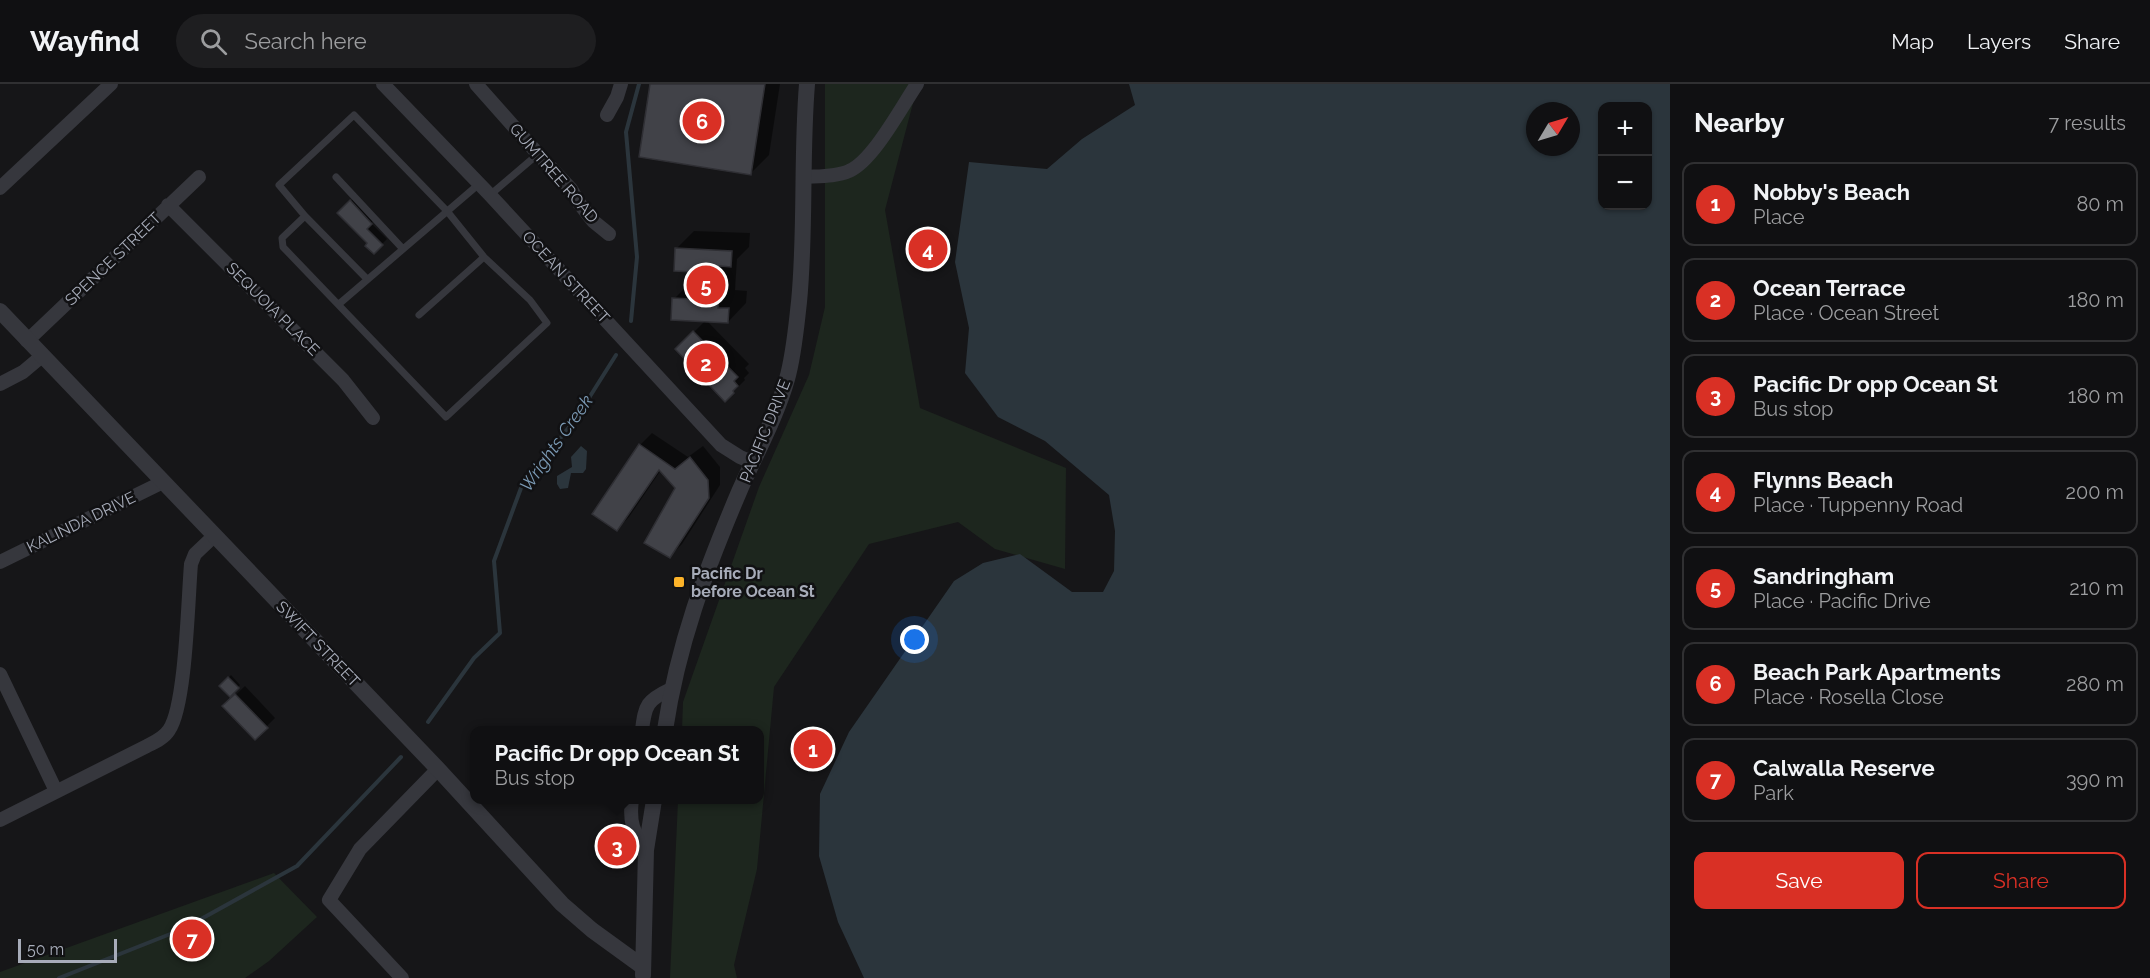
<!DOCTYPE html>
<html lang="en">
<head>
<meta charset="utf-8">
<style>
	:root { --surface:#101012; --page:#1e1e20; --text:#f1f3f6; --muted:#9c9d9f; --line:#303032; --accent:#d93025 }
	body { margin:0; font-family:Raleway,sans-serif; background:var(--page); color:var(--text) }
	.controls { position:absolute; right:18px; top:18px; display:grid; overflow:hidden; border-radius:12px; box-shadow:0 2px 4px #0004 }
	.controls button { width:54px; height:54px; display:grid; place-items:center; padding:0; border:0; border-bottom:2px solid var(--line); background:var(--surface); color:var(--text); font:30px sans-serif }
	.compass { position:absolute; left:1526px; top:18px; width:54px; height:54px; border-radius:50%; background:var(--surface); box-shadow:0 2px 4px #0004; rotate:52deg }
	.scale { position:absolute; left:18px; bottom:15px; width:99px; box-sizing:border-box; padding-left:6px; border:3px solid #a7acb9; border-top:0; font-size:16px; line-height:21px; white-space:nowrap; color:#a7acb9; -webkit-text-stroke:4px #111113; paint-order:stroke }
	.you { position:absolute; left:915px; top:556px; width:21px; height:21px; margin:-15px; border:4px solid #fff; border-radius:50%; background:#1a73e8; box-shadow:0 0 0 9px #1a73e833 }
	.badge { display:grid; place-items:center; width:39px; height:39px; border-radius:50%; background:var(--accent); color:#fff; font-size:20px; font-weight:700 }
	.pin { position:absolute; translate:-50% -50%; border:3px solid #fff; box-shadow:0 2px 6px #0006 }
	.popup { position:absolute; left:470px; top:642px; width:294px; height:78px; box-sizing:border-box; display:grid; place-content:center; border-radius:12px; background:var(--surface); filter:drop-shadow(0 2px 4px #0005); font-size:20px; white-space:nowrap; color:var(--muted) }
	.popup b { font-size:22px; color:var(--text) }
	.popup::after { content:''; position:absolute; left:50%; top:100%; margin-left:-12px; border:12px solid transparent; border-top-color:var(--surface) }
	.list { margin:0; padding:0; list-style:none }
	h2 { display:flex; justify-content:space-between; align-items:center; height:78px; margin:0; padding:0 24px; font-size:26px }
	h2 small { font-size:20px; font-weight:400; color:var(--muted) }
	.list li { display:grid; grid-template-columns:39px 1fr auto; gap:18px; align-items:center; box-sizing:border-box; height:84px; margin:0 12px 12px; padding:0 12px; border:2px solid var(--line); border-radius:12px }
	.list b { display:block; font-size:22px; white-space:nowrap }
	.list p { margin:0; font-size:20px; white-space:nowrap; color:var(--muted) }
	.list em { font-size:20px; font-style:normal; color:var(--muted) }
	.actions { display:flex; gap:12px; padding:18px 24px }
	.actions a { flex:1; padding:14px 0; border:2px solid var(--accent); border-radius:12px; text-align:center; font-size:21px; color:var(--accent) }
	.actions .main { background:var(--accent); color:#fff }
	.icon { flex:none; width:33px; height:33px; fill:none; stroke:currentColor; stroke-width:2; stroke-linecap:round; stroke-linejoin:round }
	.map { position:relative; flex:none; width:1670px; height:894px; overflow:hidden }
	header { display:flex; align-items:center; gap:36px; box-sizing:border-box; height:84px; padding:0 30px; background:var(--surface); border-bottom:2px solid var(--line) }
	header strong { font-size:28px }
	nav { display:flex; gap:33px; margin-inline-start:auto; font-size:21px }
	.search { width:420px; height:54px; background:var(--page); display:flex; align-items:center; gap:15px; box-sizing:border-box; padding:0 21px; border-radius:33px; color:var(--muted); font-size:22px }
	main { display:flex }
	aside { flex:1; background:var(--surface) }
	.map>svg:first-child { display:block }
	.green { fill:#1d261e }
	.water { fill:#2b353c; fill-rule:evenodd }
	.shadow { fill:#0007 }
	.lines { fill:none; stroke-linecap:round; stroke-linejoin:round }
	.stream { stroke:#2b353c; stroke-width:4 }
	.building { fill:#414248; stroke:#2f2f34; stroke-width:1.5 }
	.service { stroke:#36373d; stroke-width:7 }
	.minor { stroke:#36373d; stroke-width:14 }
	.tertiary { stroke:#36373d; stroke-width:16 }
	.poi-dot { fill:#fcb329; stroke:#111113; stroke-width:2 }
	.labels { text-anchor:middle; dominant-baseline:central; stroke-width:5; stroke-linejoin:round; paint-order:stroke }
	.street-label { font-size:16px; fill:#a7acb9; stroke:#111113 }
	.poi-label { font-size:16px; font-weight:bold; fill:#a7acb9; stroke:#111113; text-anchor:start }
	.water-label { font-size:18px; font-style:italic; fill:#7c9bb6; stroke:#111113 }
</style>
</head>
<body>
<header>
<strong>Wayfind</strong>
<div class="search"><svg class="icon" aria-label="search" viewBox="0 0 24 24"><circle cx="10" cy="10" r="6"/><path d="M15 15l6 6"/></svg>Search here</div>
<nav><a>Map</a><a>Layers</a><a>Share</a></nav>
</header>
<main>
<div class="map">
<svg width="1670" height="894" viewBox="0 0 1670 894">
	<rect width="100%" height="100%" fill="#161618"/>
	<!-- green -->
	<path class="green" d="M 825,0 L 918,0 L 885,126 L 920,324 L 1066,384 L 1065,485 L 995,465 L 958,438 L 869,460 L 774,603 L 757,785 L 734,881 L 737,894 L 670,894 L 678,716 L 760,716 L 760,646 L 682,646 L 683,618 L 759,403 L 809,291 L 825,223 Z
		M 274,789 L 317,833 L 269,877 L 245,894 L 0,894 L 0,888 Z"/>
	<!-- water -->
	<path class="water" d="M 1129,0 L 1670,0 L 1670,894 L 864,894 L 838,838 L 819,772 L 820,710 L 849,648 L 954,497 L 983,479 L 1020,470 L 1072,508 L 1103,508 L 1114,487 L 1115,447 L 1109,411 L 1045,357 L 998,333 L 965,289 L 969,244 L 955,178 L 969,78 L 1047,85 L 1082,55 L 1135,21 ZM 1648,22 L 1648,122 L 1602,122 L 1602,22 ZM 1535,27 L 1571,27 L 1571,63 L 1535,63 Z
		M 581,362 L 587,367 L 586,385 L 583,389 L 571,389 L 568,404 L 560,405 L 557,400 L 557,392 L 572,383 L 571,373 Z"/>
	<!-- shadow -->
	<path class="shadow" d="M 651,0 L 780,0 L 769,71 L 751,89 Z
		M 356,112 L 376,134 L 371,139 L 387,155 L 374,168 L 369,159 L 339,129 Z
		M 694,147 L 750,149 L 749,163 L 737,175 L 735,206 L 747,207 L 746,219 L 728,238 L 707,237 L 749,280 L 745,284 L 749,289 L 744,294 L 745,296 L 725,316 L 677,265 L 706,236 L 674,215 L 692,197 L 696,197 L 696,187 L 676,165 Z
		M 652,349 L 688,373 L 703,362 L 720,383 L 720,401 L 682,460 L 670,472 L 677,404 L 661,386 L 629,433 L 617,445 L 640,361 Z
		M 231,591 L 240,601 L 230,611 L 221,602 Z
		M 245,602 L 275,634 L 255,654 L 224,622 Z"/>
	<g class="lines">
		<!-- stream -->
		<path class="stream" d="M 631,237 L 637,173 L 626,48 L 639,0
			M 428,638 L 474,574 L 500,549 L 494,477 L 521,404 L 577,333 L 616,271
			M 59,894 L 183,845 L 297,782 L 401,673"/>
	</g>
	<!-- building -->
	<path class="building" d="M 650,0 L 765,0 L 751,91 L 639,73 Z
		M 350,116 L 372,140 L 367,145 L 383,161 L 374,170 L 365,162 L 367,159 L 337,129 Z
		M 675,164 L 732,167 L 731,183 L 720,182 L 718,224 L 729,224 L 728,239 L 671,236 L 672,214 L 693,215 L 694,188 L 674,187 Z
		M 693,247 L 738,293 L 734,297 L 738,302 L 733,307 L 734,309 L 725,318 L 675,265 Z
		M 639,360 L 675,385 L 690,373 L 708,396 L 709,414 L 670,474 L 644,459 L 675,404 L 659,386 L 617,447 L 592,430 Z
		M 228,593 L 239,604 L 230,613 L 219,602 Z
		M 235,610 L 268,644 L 255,656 L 222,622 Z"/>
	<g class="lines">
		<!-- service -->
		<path class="service" d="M 336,93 L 403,165
			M 490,111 L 538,70
			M 305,132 L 282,154 L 283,163 L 446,333 L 547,239 L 530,216 L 484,173 L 447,127 L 354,31 L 279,101 L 305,132 L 367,195
			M 339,220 L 479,100
			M 419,231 L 484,173"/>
		<!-- minor -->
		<path class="minor" d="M 383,0 L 490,111 L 721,361 L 740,373 L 752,378
			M 476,0 L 538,70 L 571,105 L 579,119 L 593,137 L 609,150
			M 607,31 L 617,13 L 621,0
			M 803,93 C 818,92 836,93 849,87 C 873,77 902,22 917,0
			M 0,104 L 111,0
			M 168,121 L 343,296 L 373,334
			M 27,257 L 199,93
			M 0,300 L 23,288 L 42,272
			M 0,478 L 163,398
			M 0,590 L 56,707
			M 642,646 C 645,621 647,616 671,605
			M 632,716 C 629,737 633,749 646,766
			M 0,736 L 147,662 C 155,658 164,654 169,646 C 186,622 188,514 191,480 L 195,470 L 214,452
			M 402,894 L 329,816 L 360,765 L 438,685"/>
		<!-- tertiary -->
		<path class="tertiary" d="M 0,227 L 438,685 L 562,820 L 592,846 L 643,883
			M 665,646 C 678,560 705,488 739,408 C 755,371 776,334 787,295 C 794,270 796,244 799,218 C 806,146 801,73 807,0
			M 643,891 L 646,766 L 654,716"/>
	</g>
	<!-- markers -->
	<rect class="poi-dot" x="673" y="492" width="12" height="12" rx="3"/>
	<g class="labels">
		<!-- street labels -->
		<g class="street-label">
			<text transform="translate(554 89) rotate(49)">GUMTREE ROAD</text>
			<text transform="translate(113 175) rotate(-44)">SPENCE STREET</text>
			<text transform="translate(566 193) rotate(47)">OCEAN STREET</text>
			<text transform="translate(273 225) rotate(45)">SEQUOIA PLACE</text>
			<text transform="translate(765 347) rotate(-68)">PACIFIC DRIVE</text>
			<text transform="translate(81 438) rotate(-26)">KALINDA DRIVE</text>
			<text transform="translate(318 560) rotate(46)">SWIFT STREET</text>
		</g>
		<!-- poi labels -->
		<g class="poi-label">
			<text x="691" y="489">Pacific Dr<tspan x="691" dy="18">before Ocean St</tspan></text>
		</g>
		<!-- water labels -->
		<g class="water-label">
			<text transform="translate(556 359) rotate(-55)">Wrights Creek</text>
		</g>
	</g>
</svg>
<div class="controls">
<button>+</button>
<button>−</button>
</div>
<svg class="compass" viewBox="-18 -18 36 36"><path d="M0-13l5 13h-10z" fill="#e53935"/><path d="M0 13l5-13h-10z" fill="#9c9d9f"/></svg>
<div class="scale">50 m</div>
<div class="you"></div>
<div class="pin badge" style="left:813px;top:665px">1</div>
<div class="pin badge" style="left:706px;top:279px">2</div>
<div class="pin badge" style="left:617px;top:762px">3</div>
<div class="popup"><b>Pacific Dr opp Ocean St</b>Bus stop</div>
<div class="pin badge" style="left:928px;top:165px">4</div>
<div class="pin badge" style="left:706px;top:201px">5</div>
<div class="pin badge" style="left:702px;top:37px">6</div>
<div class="pin badge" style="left:192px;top:855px">7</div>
</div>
<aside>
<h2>Nearby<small>7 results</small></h2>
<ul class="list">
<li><span class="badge">1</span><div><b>Nobby's Beach</b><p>Place</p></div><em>80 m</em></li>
<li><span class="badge">2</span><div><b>Ocean Terrace</b><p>Place · Ocean Street</p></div><em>180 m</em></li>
<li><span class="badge">3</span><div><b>Pacific Dr opp Ocean St</b><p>Bus stop</p></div><em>180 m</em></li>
<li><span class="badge">4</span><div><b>Flynns Beach</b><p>Place · Tuppenny Road</p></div><em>200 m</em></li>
<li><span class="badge">5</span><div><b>Sandringham</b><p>Place · Pacific Drive</p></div><em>210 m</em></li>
<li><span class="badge">6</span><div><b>Beach Park Apartments</b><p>Place · Rosella Close</p></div><em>280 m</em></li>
<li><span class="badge">7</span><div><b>Calwalla Reserve</b><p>Park</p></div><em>390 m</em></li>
</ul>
<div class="actions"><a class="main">Save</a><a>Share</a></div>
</aside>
</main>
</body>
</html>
